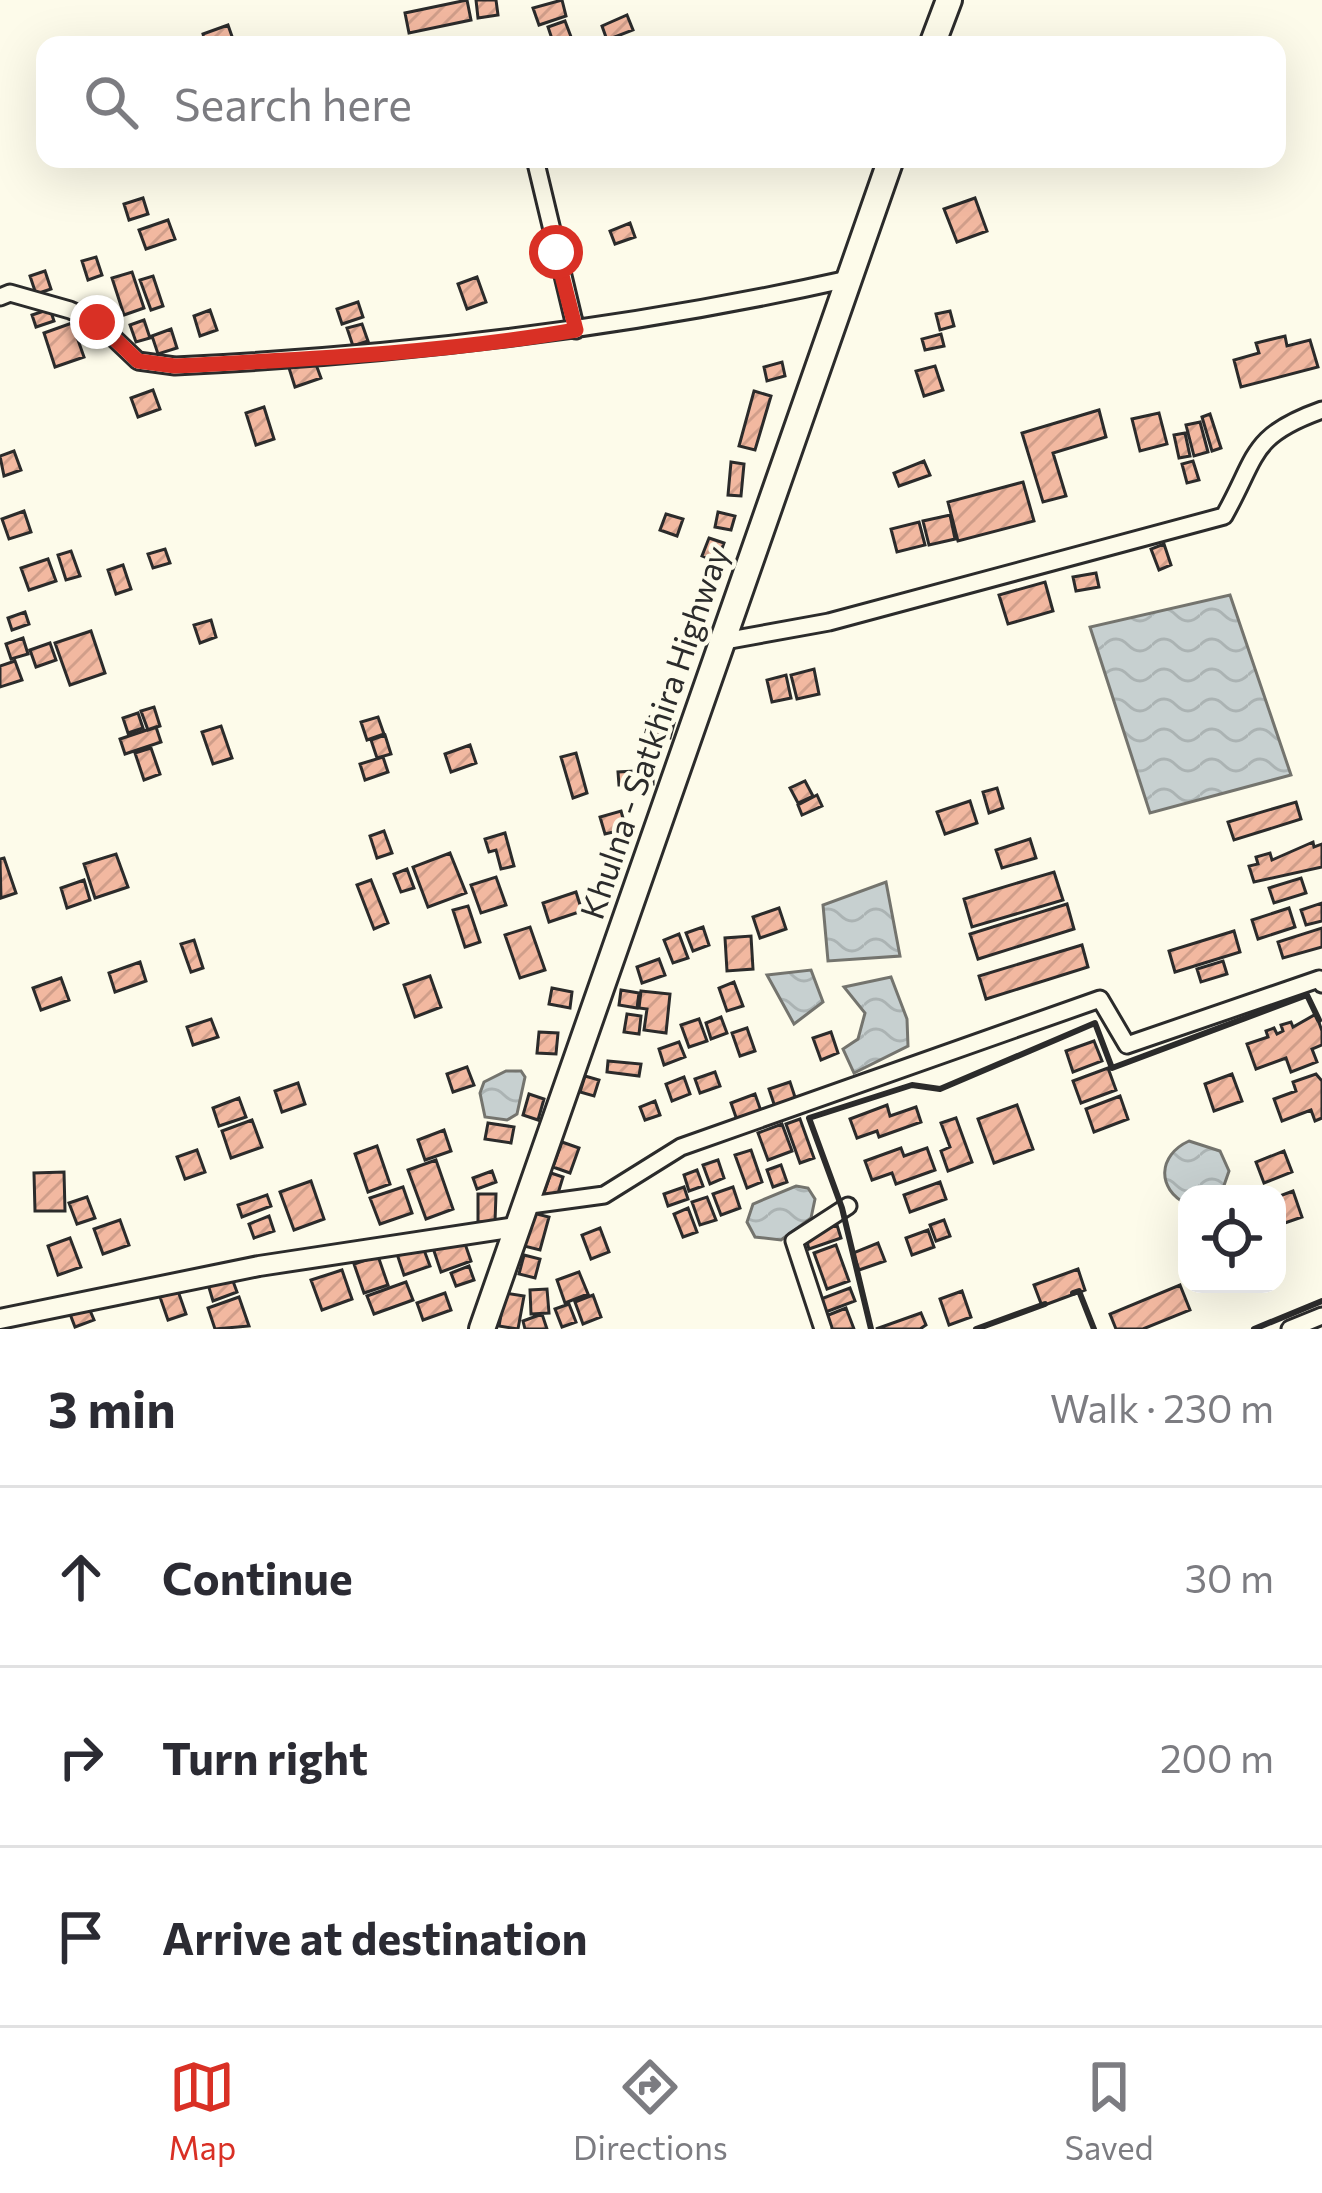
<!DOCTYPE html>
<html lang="en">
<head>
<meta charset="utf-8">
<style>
	:root { --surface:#fff; --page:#f7f7f7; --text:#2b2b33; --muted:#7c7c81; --line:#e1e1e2; --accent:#d93025 }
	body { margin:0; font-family:Commissioner,sans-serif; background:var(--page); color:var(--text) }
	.controls { position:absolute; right:36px; bottom:36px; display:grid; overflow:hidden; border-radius:24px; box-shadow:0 12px 48px #0002 }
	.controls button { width:108px; height:108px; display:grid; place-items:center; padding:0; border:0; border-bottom:3px solid var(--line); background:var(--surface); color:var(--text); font:60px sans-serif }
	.stop { position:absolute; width:36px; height:36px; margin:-27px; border:9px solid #d93025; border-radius:50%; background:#fff }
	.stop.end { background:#d93025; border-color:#fff; box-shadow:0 3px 12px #0008 }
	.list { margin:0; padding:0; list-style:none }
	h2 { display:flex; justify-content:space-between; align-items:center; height:156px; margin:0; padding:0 48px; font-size:51px }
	h2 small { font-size:39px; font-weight:400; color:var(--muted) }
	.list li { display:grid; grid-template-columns:78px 1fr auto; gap:36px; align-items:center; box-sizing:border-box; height:180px; padding:0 48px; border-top:3px solid var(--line) }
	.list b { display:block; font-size:45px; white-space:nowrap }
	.list em { font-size:39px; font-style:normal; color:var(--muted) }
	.icon { flex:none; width:66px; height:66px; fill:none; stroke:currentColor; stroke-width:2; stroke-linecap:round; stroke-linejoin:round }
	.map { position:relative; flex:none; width:1322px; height:1329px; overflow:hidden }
	.search { position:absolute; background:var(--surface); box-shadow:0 12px 48px #0002; left:36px; right:36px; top:36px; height:132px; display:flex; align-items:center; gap:30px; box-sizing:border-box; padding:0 42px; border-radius:24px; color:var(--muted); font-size:45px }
	.sheet { height:696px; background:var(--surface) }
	nav { display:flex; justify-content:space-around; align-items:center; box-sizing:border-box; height:168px; border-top:3px solid var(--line); background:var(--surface); font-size:33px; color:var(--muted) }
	nav a { display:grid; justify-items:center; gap:6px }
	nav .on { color:var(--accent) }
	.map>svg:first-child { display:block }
	.water { fill:url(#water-waves); stroke:#74746e; stroke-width:3 }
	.building { fill:url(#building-hatch); stroke:#2b2b2b; stroke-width:3 }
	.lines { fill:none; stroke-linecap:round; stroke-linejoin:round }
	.minor-casing { stroke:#2b2b2b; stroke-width:21 }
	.tertiary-casing { stroke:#2b2b2b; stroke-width:24 }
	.trunk-casing { stroke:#2b2b2b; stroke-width:30 }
	.minor { stroke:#fdfbea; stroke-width:15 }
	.tertiary { stroke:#fdfbea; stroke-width:18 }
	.trunk { stroke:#fdfbea; stroke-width:24 }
	.wall { stroke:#2b2b2b; stroke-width:6 }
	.route { stroke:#d93025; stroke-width:15 }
	.labels { text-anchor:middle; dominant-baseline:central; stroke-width:9; stroke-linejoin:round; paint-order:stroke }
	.street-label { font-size:33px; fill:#2b2b2b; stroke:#fdfbea }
</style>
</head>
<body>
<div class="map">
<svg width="1322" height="1329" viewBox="0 0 1322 1329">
	<defs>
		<pattern id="water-waves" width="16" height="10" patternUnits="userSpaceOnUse" patternTransform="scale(3)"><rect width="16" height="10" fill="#c7d0d0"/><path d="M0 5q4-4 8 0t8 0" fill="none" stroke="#abb3b3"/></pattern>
		<pattern id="building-hatch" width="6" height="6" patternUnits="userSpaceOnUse" patternTransform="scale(3)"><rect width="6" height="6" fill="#f2b8a0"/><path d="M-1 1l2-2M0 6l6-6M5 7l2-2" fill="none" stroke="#d09e8a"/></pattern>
	</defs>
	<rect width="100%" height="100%" fill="#fdfbea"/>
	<!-- water -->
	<path class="water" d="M 1230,595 L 1291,775 L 1150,813 L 1090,627 Z
		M 886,882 L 900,956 L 828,961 L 823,905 Z
		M 811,970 L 823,1002 L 794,1024 L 767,975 Z
		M 891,977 L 907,1019 L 908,1046 L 854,1073 L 843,1049 L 858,1039 L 865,1013 L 844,987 Z
		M 506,1071 L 521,1071 L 525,1077 L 517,1114 L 507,1120 L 485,1117 L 480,1093 L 484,1082 Z
		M 1189,1141 L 1220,1151 L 1229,1171 L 1221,1194 L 1187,1194 L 1187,1204 C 1156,1189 1158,1155 1189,1141 Z
		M 796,1186 L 808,1188 L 815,1199 L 811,1218 L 781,1240 L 755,1237 L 747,1222 L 753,1204 Z"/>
	<!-- building -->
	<path class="building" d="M 467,0 L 471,20 L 409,33 L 405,13 Z
		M 476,0 L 496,0 L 498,15 L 478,18 Z
		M 562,0 L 566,16 L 539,25 L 533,8 Z
		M 627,15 L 633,30 L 607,40 L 602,26 Z
		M 565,21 L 573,42 L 554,45 L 548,27 Z
		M 228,25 L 235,45 L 206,45 L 203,34 Z
		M 143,198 L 148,214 L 129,220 L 124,204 Z
		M 975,198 L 987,231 L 957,242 L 944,209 Z
		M 168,220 L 175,239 L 146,249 L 139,230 Z
		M 630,223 L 635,237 L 615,244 L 610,231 Z
		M 96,257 L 102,275 L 88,280 L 82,261 Z
		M 45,271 L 51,289 L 36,294 L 30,276 Z
		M 132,272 L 144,308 L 124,315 L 112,278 Z
		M 153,276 L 163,306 L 151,310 L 140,280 Z
		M 477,277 L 486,302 L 467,309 L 458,284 Z
		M 358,302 L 363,317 L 342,324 L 337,309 Z
		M 50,309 L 54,321 L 36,327 L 32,315 Z
		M 210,310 L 217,330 L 200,336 L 194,316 Z
		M 950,311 L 954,326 L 940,330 L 936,314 Z
		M 144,320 L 150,338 L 136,342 L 130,325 Z
		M 72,323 L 84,357 L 55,367 L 44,333 Z
		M 362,324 L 368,341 L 353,346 L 347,328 Z
		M 171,329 L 177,348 L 158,354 L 152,336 Z
		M 941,334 L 944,346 L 925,350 L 922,339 Z
		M 1285,336 L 1287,346 L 1310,340 L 1318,367 L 1241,387 L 1234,360 L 1259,353 L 1256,343 Z
		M 314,359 L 321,378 L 295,387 L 289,368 Z
		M 782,362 L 785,376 L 767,381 L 764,367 Z
		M 935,366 L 943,390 L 924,396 L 916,371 Z
		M 153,390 L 160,409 L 138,417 L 131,398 Z
		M 754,391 L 771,396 L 755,450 L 739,446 Z
		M 264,407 L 274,439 L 256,445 L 246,413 Z
		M 1099,410 L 1106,437 L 1053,453 L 1066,496 L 1043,502 L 1022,433 Z
		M 1159,413 L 1167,444 L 1140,451 L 1132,419 Z
		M 1210,414 L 1221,448 L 1212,451 L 1202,417 Z
		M 1200,422 L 1208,452 L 1194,456 L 1186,425 Z
		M 1185,433 L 1190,456 L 1179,458 L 1174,435 Z
		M 14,451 L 21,470 L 4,476 L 0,456 Z
		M 924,461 L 930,475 L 899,486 L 894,473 Z
		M 1193,461 L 1199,480 L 1187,483 L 1182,464 Z
		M 731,462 L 744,464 L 741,496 L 728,495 Z
		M 1023,482 L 1034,521 L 958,541 L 948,502 Z
		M 24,511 L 31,532 L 9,539 L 2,519 Z
		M 718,512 L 735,516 L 731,530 L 715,527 Z
		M 666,514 L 683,519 L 677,536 L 660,530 Z
		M 950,515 L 955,539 L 929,545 L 923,521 Z
		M 919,522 L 925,545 L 897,552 L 891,529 Z
		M 709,538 L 724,543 L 717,562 L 702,556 Z
		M 1164,544 L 1171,565 L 1159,570 L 1151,549 Z
		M 165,549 L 170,563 L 153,568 L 148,554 Z
		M 71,551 L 80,576 L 66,580 L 58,555 Z
		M 48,559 L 56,581 L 29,590 L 21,568 Z
		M 123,565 L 131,589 L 116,594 L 108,570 Z
		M 1096,573 L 1099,587 L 1076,591 L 1073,577 Z
		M 1045,582 L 1053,611 L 1008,624 L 999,595 Z
		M 25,612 L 29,624 L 12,630 L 8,618 Z
		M 211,620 L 216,637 L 200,643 L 194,625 Z
		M 91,631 L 105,673 L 70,685 L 55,643 Z
		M 23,638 L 28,654 L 11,659 L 6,644 Z
		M 50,643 L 56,660 L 36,667 L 30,650 Z
		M 15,661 L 22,680 L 0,687 L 0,666 Z
		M 814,669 L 819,694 L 797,699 L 791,675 Z
		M 786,675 L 791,698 L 772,702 L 767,680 Z
		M 154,707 L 160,726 L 148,730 L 141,711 Z
		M 138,713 L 143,728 L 128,733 L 123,718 Z
		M 378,717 L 384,734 L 367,740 L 361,722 Z
		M 650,717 L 674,723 L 670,738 L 646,732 Z
		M 221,726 L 232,758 L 213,764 L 202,732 Z
		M 156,727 L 161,742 L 125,754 L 120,739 Z
		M 385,735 L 391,754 L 377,758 L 371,740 Z
		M 470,745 L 476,763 L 451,772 L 445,754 Z
		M 151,748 L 160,774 L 144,780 L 135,753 Z
		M 576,753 L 587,793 L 573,798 L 561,757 Z
		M 383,757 L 388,772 L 365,780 L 360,764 Z
		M 653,770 L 653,784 L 619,785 L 618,772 Z
		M 805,781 L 813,796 L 798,803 L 790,788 Z
		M 997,788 L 1003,808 L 989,813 L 983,792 Z
		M 817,795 L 822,806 L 802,815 L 798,805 Z
		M 970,801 L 977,823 L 945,834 L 937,812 Z
		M 1296,802 L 1301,819 L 1234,840 L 1228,822 Z
		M 621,811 L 626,829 L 605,834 L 600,817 Z
		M 384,831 L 392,853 L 377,858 L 370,836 Z
		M 505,833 L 514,866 L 501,869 L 496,850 L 489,852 L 485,839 Z
		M 1030,839 L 1036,858 L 1002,868 L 996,850 Z
		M 1313,842 L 1314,847 L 1322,844 L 1322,867 L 1254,882 L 1249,866 L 1258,864 L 1256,857 L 1270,853 L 1272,860 Z
		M 450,853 L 466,893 L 428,907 L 413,867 Z
		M 116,854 L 128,887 L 95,898 L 84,864 Z
		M 4,858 L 16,893 L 1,898 L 0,859 Z
		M 407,869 L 414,888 L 401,892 L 394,874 Z
		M 1054,872 L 1063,900 L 972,927 L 964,899 Z
		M 496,877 L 506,905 L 481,913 L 471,885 Z
		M 1301,878 L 1306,893 L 1274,903 L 1269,888 Z
		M 84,880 L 90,900 L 67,908 L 61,888 Z
		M 371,880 L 388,923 L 374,929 L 357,885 Z
		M 576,892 L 582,911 L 549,922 L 543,903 Z
		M 1322,903 L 1322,921 L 1306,925 L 1301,910 Z
		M 1067,904 L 1074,929 L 978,959 L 970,934 Z
		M 468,906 L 480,942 L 465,947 L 453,910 Z
		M 779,908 L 786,929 L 760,938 L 753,917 Z
		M 1289,908 L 1295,927 L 1258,939 L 1252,920 Z
		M 530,927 L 545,970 L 520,978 L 505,935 Z
		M 703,927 L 709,945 L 693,951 L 686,933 Z
		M 1322,928 L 1322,947 L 1283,958 L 1278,942 Z
		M 1234,931 L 1240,952 L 1175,972 L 1169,951 Z
		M 679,934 L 688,958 L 673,963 L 664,940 Z
		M 751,936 L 753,969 L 727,971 L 725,938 Z
		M 194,940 L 203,968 L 191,972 L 181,944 Z
		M 1082,945 L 1088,967 L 986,999 L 979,976 Z
		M 659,959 L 665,975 L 642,983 L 637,967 Z
		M 1223,961 L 1227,974 L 1201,982 L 1197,969 Z
		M 140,962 L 146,981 L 115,992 L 109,973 Z
		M 430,976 L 441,1007 L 415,1017 L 404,985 Z
		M 61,978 L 69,1000 L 41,1010 L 33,988 Z
		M 734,982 L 743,1006 L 727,1011 L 719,988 Z
		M 552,988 L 572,992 L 570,1008 L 549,1004 Z
		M 621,990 L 639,993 L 637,1008 L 619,1005 Z
		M 641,991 L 670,994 L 666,1033 L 644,1030 L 647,1009 L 639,1008 Z
		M 627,1014 L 641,1016 L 639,1034 L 624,1032 Z
		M 1316,1014 L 1322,1031 L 1322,1045 L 1312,1049 L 1317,1062 L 1291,1072 L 1286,1058 L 1256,1069 L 1247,1044 L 1268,1037 L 1266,1031 L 1274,1028 L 1277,1034 L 1283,1031 L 1281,1025 L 1291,1022 L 1293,1027 Z
		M 721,1017 L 727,1033 L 711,1039 L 706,1023 Z
		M 211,1019 L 218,1037 L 193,1045 L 187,1027 Z
		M 699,1019 L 707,1041 L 689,1047 L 681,1025 Z
		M 747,1028 L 755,1051 L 740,1056 L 732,1033 Z
		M 539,1032 L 558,1033 L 556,1054 L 537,1053 Z
		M 831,1032 L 838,1053 L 821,1060 L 813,1038 Z
		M 1094,1041 L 1102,1061 L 1073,1072 L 1066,1051 Z
		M 679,1042 L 685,1057 L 664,1065 L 659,1049 Z
		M 608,1061 L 641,1064 L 639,1076 L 607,1072 Z
		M 467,1067 L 474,1085 L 453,1092 L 447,1074 Z
		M 1108,1068 L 1116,1090 L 1081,1103 L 1073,1081 Z
		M 715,1072 L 720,1086 L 700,1093 L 695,1079 Z
		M 1232,1074 L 1242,1101 L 1214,1111 L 1205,1084 Z
		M 1316,1074 L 1322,1081 L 1322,1118 L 1315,1121 L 1311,1110 L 1282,1121 L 1274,1099 L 1296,1091 L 1293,1082 Z
		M 585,1076 L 599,1080 L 594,1096 L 580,1092 Z
		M 684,1077 L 690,1094 L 672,1101 L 666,1084 Z
		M 790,1082 L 796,1100 L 775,1107 L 769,1089 Z
		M 298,1083 L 305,1104 L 282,1112 L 275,1091 Z
		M 529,1094 L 544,1099 L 538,1120 L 523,1115 Z
		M 755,1094 L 761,1111 L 737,1120 L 731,1103 Z
		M 1120,1096 L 1128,1119 L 1094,1132 L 1086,1109 Z
		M 239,1098 L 246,1117 L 219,1126 L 213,1108 Z
		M 655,1101 L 660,1115 L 645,1120 L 640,1107 Z
		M 887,1105 L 890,1116 L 916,1107 L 921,1122 L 879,1137 L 877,1131 L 857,1138 L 850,1119 Z
		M 1017,1105 L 1033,1149 L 994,1163 L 978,1119 Z
		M 956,1118 L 972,1162 L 948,1171 L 941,1151 L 950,1147 L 941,1123 Z
		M 800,1119 L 814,1158 L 800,1163 L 786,1124 Z
		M 252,1120 L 262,1147 L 231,1158 L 222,1131 Z
		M 488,1123 L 514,1127 L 511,1143 L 485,1139 Z
		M 782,1124 L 792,1151 L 768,1160 L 758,1133 Z
		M 444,1130 L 451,1151 L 425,1160 L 418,1140 Z
		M 562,1142 L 579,1148 L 570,1173 L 553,1167 Z
		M 377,1146 L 390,1184 L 368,1192 L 355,1154 Z
		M 901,1148 L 904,1156 L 927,1148 L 935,1170 L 896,1184 L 892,1173 L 872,1180 L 865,1161 Z
		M 197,1150 L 205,1172 L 185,1179 L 177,1157 Z
		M 751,1150 L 762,1182 L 747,1188 L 735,1155 Z
		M 1284,1151 L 1292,1172 L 1264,1183 L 1256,1162 Z
		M 436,1160 L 453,1209 L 426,1219 L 408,1170 Z
		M 718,1160 L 724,1178 L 710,1184 L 703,1165 Z
		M 781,1165 L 787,1182 L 773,1187 L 767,1170 Z
		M 697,1170 L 703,1186 L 689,1191 L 684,1175 Z
		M 492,1171 L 496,1182 L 477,1189 L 473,1178 Z
		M 64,1172 L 65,1211 L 35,1211 L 34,1173 Z
		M 551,1173 L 563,1177 L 556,1200 L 543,1196 Z
		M 311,1181 L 324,1219 L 294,1230 L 280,1192 Z
		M 940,1182 L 946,1199 L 910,1212 L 904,1195 Z
		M 403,1187 L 412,1213 L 380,1224 L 370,1198 Z
		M 684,1187 L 688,1199 L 668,1206 L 664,1194 Z
		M 733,1187 L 740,1208 L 721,1215 L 713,1194 Z
		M 1293,1191 L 1302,1217 L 1282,1224 L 1277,1197 Z
		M 478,1194 L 496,1194 L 495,1222 L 478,1222 Z
		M 267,1195 L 271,1206 L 242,1217 L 238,1205 Z
		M 87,1197 L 95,1218 L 77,1224 L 69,1203 Z
		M 707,1197 L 716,1220 L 700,1225 L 692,1202 Z
		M 688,1208 L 697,1232 L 683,1237 L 674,1214 Z
		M 533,1213 L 549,1217 L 540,1250 L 524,1246 Z
		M 269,1216 L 274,1231 L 254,1238 L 249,1224 Z
		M 120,1220 L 129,1245 L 103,1254 L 94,1229 Z
		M 944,1220 L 950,1236 L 936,1241 L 930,1225 Z
		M 837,1225 L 841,1238 L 809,1249 L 805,1236 Z
		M 600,1228 L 609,1252 L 591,1259 L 582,1235 Z
		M 928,1230 L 934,1247 L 912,1255 L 906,1238 Z
		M 70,1238 L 81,1267 L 58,1275 L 48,1246 Z
		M 463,1238 L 471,1261 L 441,1272 L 433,1248 Z
		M 421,1242 L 430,1266 L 404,1275 L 396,1251 Z
		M 878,1243 L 885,1261 L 859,1270 L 853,1253 Z
		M 836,1245 L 849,1281 L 827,1289 L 814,1253 Z
		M 524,1255 L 540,1259 L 535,1278 L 519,1274 Z
		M 378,1256 L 388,1285 L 364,1293 L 354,1264 Z
		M 469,1266 L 474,1280 L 456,1286 L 451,1273 Z
		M 1078,1269 L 1085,1290 L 1042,1306 L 1034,1285 Z
		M 342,1270 L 352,1299 L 322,1310 L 311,1280 Z
		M 579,1272 L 588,1294 L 565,1303 L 557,1280 Z
		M 230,1273 L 237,1292 L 213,1301 L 207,1281 Z
		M 406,1282 L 413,1300 L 374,1314 L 367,1296 Z
		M 1180,1285 L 1190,1310 L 1143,1329 L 1116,1329 L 1110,1314 Z
		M 850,1288 L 855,1301 L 823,1313 L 818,1300 Z
		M 547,1289 L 549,1313 L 531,1314 L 530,1290 Z
		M 178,1291 L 186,1314 L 168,1320 L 160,1297 Z
		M 962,1291 L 971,1317 L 949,1325 L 940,1299 Z
		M 445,1293 L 451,1310 L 423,1320 L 417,1303 Z
		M 505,1293 L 524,1296 L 518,1329 L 499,1326 Z
		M 593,1295 L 601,1317 L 583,1324 L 575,1302 Z
		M 239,1297 L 249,1326 L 215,1329 L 208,1308 Z
		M 569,1304 L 576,1322 L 562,1327 L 555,1309 Z
		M 89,1308 L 94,1320 L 75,1327 L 70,1314 Z
		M 846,1308 L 854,1329 L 830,1329 L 826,1316 Z
		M 921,1313 L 926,1325 L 920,1329 L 876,1329 Z
		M 542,1314 L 547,1329 L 525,1329 L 523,1321 Z"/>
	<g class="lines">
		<defs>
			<path id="minor" d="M 535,159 L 576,330
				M 0,297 L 10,293 L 70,310 L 97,322 L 138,361 L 175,366 C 403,355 625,329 848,279
				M 719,642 L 829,622 L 1224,516 C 1258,456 1249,436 1322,410
				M 523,1206 L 604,1195 L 681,1147 L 1100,999 L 1127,1045 L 1319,979 L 1322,984
				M 823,1329 L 794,1241 L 848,1206
				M 1290,1329 L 1322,1316"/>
			<path id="tertiary" d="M 0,1319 L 259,1266 L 516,1227"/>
			<path id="trunk" d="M 932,45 L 949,0
				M 482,1329 L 891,159"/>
		</defs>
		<!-- minor casing -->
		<use href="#minor" class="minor-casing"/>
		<!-- tertiary casing -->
		<use href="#tertiary" class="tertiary-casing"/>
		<!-- trunk casing -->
		<use href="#trunk" class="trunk-casing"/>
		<!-- minor -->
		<use href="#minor" class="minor"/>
		<!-- tertiary -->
		<use href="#tertiary" class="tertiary"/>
		<!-- trunk -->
		<use href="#trunk" class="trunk"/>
		<!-- wall -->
		<path class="wall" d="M 1073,1293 L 1079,1291 L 1094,1329
			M 871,1329 L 842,1208 L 809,1118 L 912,1085 L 940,1089 L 1095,1023 L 1112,1068 L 1307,995 L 1319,1020
			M 976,1329 L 1045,1304
			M 1254,1329 L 1322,1301"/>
	</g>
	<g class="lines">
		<!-- route -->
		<path class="route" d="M 97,322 L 138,361 L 175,366 C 308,359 445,353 576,330 L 556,252"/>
	</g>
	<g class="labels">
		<!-- street labels -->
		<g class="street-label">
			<text transform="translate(653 732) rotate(-71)">Khulna - Satkhira Highway</text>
		</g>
	</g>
</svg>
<div class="controls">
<button><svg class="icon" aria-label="locate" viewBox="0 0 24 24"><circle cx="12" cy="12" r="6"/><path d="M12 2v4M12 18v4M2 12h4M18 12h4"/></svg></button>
</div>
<div class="stop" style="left:556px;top:252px"></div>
<div class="stop end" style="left:97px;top:322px"></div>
<div class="search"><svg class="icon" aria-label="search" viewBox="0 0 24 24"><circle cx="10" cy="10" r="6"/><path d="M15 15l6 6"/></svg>Search here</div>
</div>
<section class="sheet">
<h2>3 min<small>Walk · 230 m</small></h2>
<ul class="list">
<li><svg class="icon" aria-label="ahead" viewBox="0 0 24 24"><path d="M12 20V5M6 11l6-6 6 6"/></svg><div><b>Continue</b></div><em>30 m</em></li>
<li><svg class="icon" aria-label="right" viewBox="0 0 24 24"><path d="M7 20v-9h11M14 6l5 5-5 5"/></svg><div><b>Turn right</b></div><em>200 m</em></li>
<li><svg class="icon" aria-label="arrive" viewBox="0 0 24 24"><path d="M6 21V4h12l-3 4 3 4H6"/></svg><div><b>Arrive at destination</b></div></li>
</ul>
</section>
<nav>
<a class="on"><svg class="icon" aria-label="map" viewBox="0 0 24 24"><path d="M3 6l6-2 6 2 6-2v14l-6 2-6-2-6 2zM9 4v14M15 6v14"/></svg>Map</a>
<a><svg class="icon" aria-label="directions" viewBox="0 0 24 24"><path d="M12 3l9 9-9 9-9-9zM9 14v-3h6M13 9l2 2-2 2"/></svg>Directions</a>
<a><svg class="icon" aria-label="saved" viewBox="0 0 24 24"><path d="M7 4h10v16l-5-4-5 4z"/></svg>Saved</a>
</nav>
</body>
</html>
